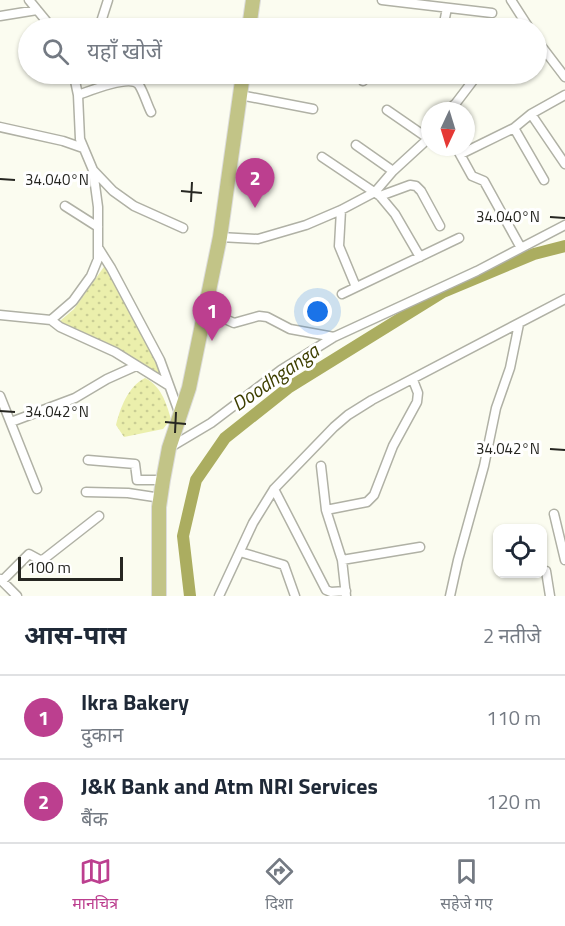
<!DOCTYPE html>
<html lang="hi">
<head>
<meta charset="utf-8">
<style>
	:root { --surface:#fff; --page:#f2f2f3; --text:#1f2937; --muted:#747a83; --line:#e0e1e3; --accent:#bc3f8f }
	body { margin:0; font-family:"Titillium Web","Noto Sans Devanagari",sans-serif; background:var(--page); color:var(--text) }
	.controls { position:absolute; right:18px; bottom:18px; display:grid; overflow:hidden; border-radius:12px; box-shadow:0 2px 4px #0004 }
	.controls button { width:54px; height:54px; display:grid; place-items:center; padding:0; border:0; border-bottom:2px solid var(--line); background:var(--surface); color:var(--text); font:30px sans-serif }
	.compass { position:absolute; left:421px; top:102px; width:54px; height:54px; border-radius:50%; background:var(--surface); box-shadow:0 2px 4px #0004; rotate:184deg }
	.scale { position:absolute; left:18px; bottom:15px; width:105px; box-sizing:border-box; padding-left:6px; border:3px solid #262621; border-top:0; font-size:16px; line-height:21px; white-space:nowrap; color:#262621; -webkit-text-stroke:4px #fff; paint-order:stroke }
	.you { position:absolute; left:318px; top:312px; width:21px; height:21px; margin:-15px; border:4px solid #fff; border-radius:50%; background:#1a73e8; box-shadow:0 0 0 9px #1a73e833 }
	.badge { display:grid; place-items:center; width:39px; height:39px; border-radius:50%; background:var(--accent); color:#fff; font-size:20px; font-weight:700 }
	.pin { position:absolute; translate:-50% -50px; filter:drop-shadow(0 2px 3px #0008) }
	.pin::after { content:''; position:absolute; top:32px; width:21px; height:18px; background:inherit; clip-path:polygon(0 0,100% 0,50% 100%) }
	.list { margin:0; padding:0; list-style:none }
	h2 { display:flex; justify-content:space-between; align-items:center; height:78px; margin:0; padding:0 24px; font-size:26px }
	h2 small { font-size:20px; font-weight:400; color:var(--muted) }
	.list li { display:grid; grid-template-columns:39px 1fr auto; gap:18px; align-items:center; box-sizing:border-box; height:84px; padding:0 24px; border-top:2px solid var(--line) }
	.list b { display:block; font-size:22px; white-space:nowrap }
	.list p { margin:0; font-size:20px; white-space:nowrap; color:var(--muted) }
	.list em { font-size:20px; font-style:normal; color:var(--muted) }
	.icon { flex:none; width:33px; height:33px; fill:none; stroke:currentColor; stroke-width:2; stroke-linecap:round; stroke-linejoin:round }
	.map { position:relative; flex:none; width:565px; height:596px; overflow:hidden }
	.search { position:absolute; background:var(--surface); box-shadow:0 2px 4px #0004; left:18px; right:18px; top:18px; height:66px; display:flex; align-items:center; gap:15px; box-sizing:border-box; padding:0 21px; border-radius:33px; color:var(--muted); font-size:22px }
	.sheet { height:246px; background:var(--surface) }
	nav { display:flex; justify-content:space-around; align-items:center; box-sizing:border-box; height:84px; border-top:2px solid var(--line); background:var(--surface); font-size:16px; color:var(--muted) }
	nav a { display:grid; justify-items:center; gap:3px }
	nav .on { color:var(--accent) }
	.map>svg:first-child { display:block }
	.green { fill:url(#green-dots) }
	.lines { fill:none; stroke-linecap:round; stroke-linejoin:round }
	.river { stroke:#abad60; stroke-width:12 }
	.minor-casing { stroke:#b0b1a5; stroke-width:11 }
	.primary-casing { stroke:#dcdcdb; stroke-width:16 }
	.minor { stroke:#fff; stroke-width:8 }
	.primary { stroke:#c2c487; stroke-width:14 }
	.ticks { fill:none; stroke:#262621; stroke-width:2 }
	.labels { text-anchor:middle; dominant-baseline:central; stroke-width:6; stroke-linejoin:round; paint-order:stroke }
	.water-label { font-size:20px; font-style:italic; fill:#3e3f00; stroke:#fff }
	.ticks-label { font-size:15px; text-anchor:middle; fill:#262621; stroke:#fff; stroke-width:6; stroke-linejoin:round; paint-order:stroke }
</style>
</head>
<body>
<div class="map">
<svg width="565" height="596" viewBox="0 0 565 596">
	<defs>
		<pattern id="green-dots" width="8" height="8" patternUnits="userSpaceOnUse" patternTransform="scale(1.5)"><rect width="8" height="8" fill="#ebefac"/><path d="M2 2h.1M6 6h.1" fill="none" stroke="#c9cd94" stroke-width="1.8" stroke-linecap="round"/></pattern>
	</defs>
	<rect width="100%" height="100%" fill="#fbfcf0"/>
	<!-- green -->
	<path class="green" d="M 106,264 L 162,373 L 157,375 L 143,369 L 105,342 L 61,327 L 60,321 L 74,309 Z
		M 145,378 C 161,386 166,402 171,419 L 163,429 L 124,437 L 116,425 C 120,409 128,386 145,378 Z"/>
	<g class="lines">
		<!-- river -->
		<path class="river" d="M 190,596 L 183,536 L 196,480 L 225,438 L 288,388 L 443,292 L 534,254 L 565,246"/>
		<defs>
			<path id="minor" d="M 29,0 L 52,28
				M 382,0 L 492,13
				M 511,0 L 529,28
				M 0,16 L 37,10
				M 99,28 L 108,0
				M 443,28 L 447,8
				M 515,28 L 523,20
				M 536,39 L 565,77
				M 363,81 L 365,74
				M 78,95 C 90,91 130,74 139,85 C 144,93 147,104 151,112
				M 240,95 L 313,109
				M 387,110 L 429,139
				M 447,111 L 456,103 L 478,74
				M 531,114 L 565,164
				M 0,127 L 63,141 L 83,148
				M 514,128 L 544,180
				M 356,145 L 393,171
				M 456,147 L 472,176 L 484,181 L 521,248
				M 461,154 L 514,128 L 531,114 L 565,95
				M 322,157 L 380,196 L 395,214 L 420,257
				M 93,170 L 113,191 L 134,206 L 183,228
				M 380,196 L 410,185 L 416,186 L 421,191 L 440,226
				M 65,206 L 98,227
				M 341,210 L 339,246 L 356,287
				M 220,237 L 258,239 L 306,225 L 341,210 L 375,192 L 393,171 L 430,137
				M 99,249 L 111,268 L 160,360 L 180,415
				M 342,294 L 459,238
				M 205,310 L 234,323 L 259,316 L 267,317 L 290,329 L 334,337
				M 0,315 L 51,320 L 73,301 L 91,276 L 98,259 L 98,207 L 93,170 L 80,139 L 78,95 L 74,76 L 75,74
				M 51,320 L 60,327 L 115,352 L 168,385
				M 0,396 L 37,489
				M 11,422 L 75,398 L 107,379 L 136,366
				M 169,448 L 211,423 L 281,370 L 334,337 L 477,271 L 565,225
				M 88,460 L 135,464 L 137,480 L 163,480
				M 321,466 L 326,510 L 342,560 L 346,596
				M 274,489 L 326,590 L 331,592 L 346,591
				M 86,492 L 128,493 L 161,498
				M 326,510 L 367,502 L 374,495 L 393,446 L 417,402 L 418,393 L 413,380
				M 554,514 L 565,560
				M 240,552 L 284,565 L 295,596
				M 342,560 L 420,547
				M 546,571 L 550,596
				M 0,579 L 17,596
				M 2,581 L 29,554 L 40,560 L 44,559 L 99,516
				M 219,596 L 253,523 L 274,489 L 334,427 L 348,415 L 372,400 L 565,299
				M 450,596 L 458,560 L 484,466 L 496,408 L 510,368 L 519,324"/>
			<path id="primary" d="M 249,28 L 253,0
				M 159,596 L 159,507 L 163,480 L 169,448 L 189,388 L 220,237 L 243,74"/>
		</defs>
		<!-- minor casing -->
		<use href="#minor" class="minor-casing"/>
		<!-- primary casing -->
		<use href="#primary" class="primary-casing"/>
		<!-- minor -->
		<use href="#minor" class="minor"/>
		<!-- primary -->
		<use href="#primary" class="primary"/>
	</g>
	<!-- ticks -->
	<path class="ticks" d="M 0,179 L 15,180M 181,191 L 202,193M 191,202 L 192,182M 550,217 L 565,218M 0,411 L 15,412M 165,422 L 186,424M 175,433 L 176,412M 550,449 L 565,450"/>
	<g class="labels">
		<!-- water labels -->
		<g class="water-label">
			<text transform="translate(275 377) rotate(-35)">Doodhganga</text>
		</g>
	</g>
	<g class="ticks-label">
		<text x="57" y="185">34.040°N</text>
		<text x="508" y="222">34.040°N</text>
		<text x="57" y="417">34.042°N</text>
		<text x="508" y="454">34.042°N</text>
	</g>
</svg>
<div class="controls">
<button><svg class="icon" aria-label="locate" viewBox="0 0 24 24"><circle cx="12" cy="12" r="6"/><path d="M12 2v4M12 18v4M2 12h4M18 12h4"/></svg></button>
</div>
<svg class="compass" viewBox="-18 -18 36 36"><path d="M0-13l5 13h-10z" fill="#e53935"/><path d="M0 13l5-13h-10z" fill="#747a83"/></svg>
<div class="scale">100 m</div>
<div class="you"></div>
<div class="pin badge" style="left:212px;top:341px">1</div>
<div class="pin badge" style="left:255px;top:208px">2</div>
<div class="search"><svg class="icon" aria-label="search" viewBox="0 0 24 24"><circle cx="10" cy="10" r="6"/><path d="M15 15l6 6"/></svg>यहाँ खोजें</div>
</div>
<section class="sheet">
<h2>आस-पास<small>2 नतीजे</small></h2>
<ul class="list">
<li><span class="badge">1</span><div><b>Ikra Bakery</b><p>दुकान</p></div><em>110 m</em></li>
<li><span class="badge">2</span><div><b>J&amp;K Bank and Atm NRI Services</b><p>बैंक</p></div><em>120 m</em></li>
</ul>
</section>
<nav>
<a class="on"><svg class="icon" aria-label="map" viewBox="0 0 24 24"><path d="M3 6l6-2 6 2 6-2v14l-6 2-6-2-6 2zM9 4v14M15 6v14"/></svg>मानचित्र</a>
<a><svg class="icon" aria-label="directions" viewBox="0 0 24 24"><path d="M12 3l9 9-9 9-9-9zM9 14v-3h6M13 9l2 2-2 2"/></svg>दिशा</a>
<a><svg class="icon" aria-label="saved" viewBox="0 0 24 24"><path d="M7 4h10v16l-5-4-5 4z"/></svg>सहेजे गए</a>
</nav>
</body>
</html>
